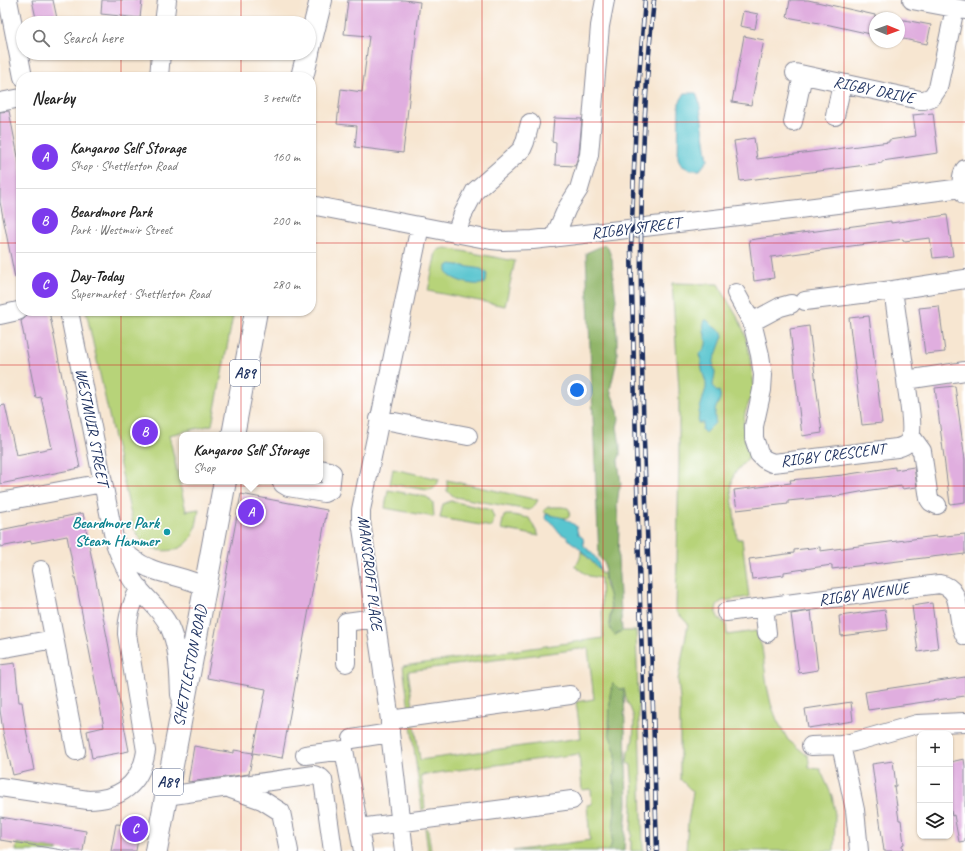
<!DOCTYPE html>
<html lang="en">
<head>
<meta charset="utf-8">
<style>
	:root { --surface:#fff; --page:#f2f2f2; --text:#222; --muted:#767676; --line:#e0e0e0; --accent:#7c3aed }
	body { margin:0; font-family:Caveat,sans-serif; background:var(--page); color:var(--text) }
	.controls { position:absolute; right:12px; bottom:12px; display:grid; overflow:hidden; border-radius:8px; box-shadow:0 1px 3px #0004 }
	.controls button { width:36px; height:36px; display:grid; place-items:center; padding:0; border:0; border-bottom:1px solid var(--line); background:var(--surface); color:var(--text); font:20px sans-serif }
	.compass { position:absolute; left:869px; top:12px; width:36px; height:36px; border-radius:50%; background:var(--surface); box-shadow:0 1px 3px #0004; rotate:91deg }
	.you { position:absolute; left:577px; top:390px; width:14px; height:14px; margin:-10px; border:3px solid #fff; border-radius:50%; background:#1a73e8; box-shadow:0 0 0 6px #1a73e833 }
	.badge { display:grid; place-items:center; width:26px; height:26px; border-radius:50%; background:var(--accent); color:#fff; font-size:13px; font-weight:700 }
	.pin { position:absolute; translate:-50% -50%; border:2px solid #fff; box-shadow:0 1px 4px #0006 }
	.popup { position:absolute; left:179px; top:432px; width:144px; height:52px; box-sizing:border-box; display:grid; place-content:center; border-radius:8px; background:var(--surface); filter:drop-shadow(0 1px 3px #0005); font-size:13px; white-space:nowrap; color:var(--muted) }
	.popup b { font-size:15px; color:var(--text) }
	.popup::after { content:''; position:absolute; left:50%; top:100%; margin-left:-8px; border:8px solid transparent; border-top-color:var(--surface) }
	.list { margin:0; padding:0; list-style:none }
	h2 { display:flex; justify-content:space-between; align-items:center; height:52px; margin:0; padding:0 16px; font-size:17px }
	h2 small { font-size:13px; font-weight:400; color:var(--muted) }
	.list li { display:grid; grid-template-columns:26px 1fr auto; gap:12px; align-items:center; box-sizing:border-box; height:64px; padding:0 16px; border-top:1px solid var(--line) }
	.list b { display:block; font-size:15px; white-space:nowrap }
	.list p { margin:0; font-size:13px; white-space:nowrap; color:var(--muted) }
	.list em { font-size:13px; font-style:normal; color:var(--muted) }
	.icon { flex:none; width:22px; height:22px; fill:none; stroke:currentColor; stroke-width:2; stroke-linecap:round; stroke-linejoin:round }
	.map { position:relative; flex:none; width:965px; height:851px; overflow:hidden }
	.search { position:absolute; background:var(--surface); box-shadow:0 1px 3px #0004; left:16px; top:16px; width:300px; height:44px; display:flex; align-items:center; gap:10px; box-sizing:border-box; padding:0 14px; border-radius:22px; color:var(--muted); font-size:15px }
	.panel { position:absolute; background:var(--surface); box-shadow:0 1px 3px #0004; left:16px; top:72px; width:300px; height:244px; border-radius:16px }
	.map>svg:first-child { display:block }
	.green { fill:#b7d379; stroke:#69816c }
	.forest { fill:#91b569; stroke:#567264 }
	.water { fill:#58c5cf; stroke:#3a7a96 }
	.building { fill:#e0aedf }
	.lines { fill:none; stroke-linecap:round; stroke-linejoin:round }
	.minor-casing { stroke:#898a98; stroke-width:20 }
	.major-casing { stroke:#898a98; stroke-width:24 }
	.minor { stroke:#fff; stroke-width:18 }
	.major { stroke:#fff; stroke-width:22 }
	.rail-casing { stroke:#1b2f5e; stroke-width:4.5 }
	.rail { stroke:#fff; stroke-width:3; stroke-dasharray:9; stroke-linecap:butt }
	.grid { fill:none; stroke:#d62828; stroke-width:1; stroke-opacity:0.55 }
	.culture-dot { fill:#0f9aa8; stroke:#fff; stroke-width:1.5 }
	.labels { text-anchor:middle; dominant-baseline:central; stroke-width:3.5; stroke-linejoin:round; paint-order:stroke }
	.shield { fill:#fff; stroke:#5f6d8e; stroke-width:1 }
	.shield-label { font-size:15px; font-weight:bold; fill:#1b2f5e }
	.street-label { font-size:16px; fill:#1b2f5e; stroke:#fff }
	.culture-label { font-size:16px; font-weight:bold; fill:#0d838f; stroke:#fff; text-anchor:end }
</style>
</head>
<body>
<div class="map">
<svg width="965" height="851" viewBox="0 0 965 851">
	<rect width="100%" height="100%" fill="#fff"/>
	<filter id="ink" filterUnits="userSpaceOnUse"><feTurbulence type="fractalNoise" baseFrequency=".025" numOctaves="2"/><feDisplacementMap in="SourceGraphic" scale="8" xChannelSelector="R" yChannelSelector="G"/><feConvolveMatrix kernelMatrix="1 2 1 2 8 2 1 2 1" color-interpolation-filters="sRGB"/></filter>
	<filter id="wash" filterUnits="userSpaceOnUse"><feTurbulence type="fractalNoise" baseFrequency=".012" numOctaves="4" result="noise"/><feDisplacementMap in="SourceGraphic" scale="16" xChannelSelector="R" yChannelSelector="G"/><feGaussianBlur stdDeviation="0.9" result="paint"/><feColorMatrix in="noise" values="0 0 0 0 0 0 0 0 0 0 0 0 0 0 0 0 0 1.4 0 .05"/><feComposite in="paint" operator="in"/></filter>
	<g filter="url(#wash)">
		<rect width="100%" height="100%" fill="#f7e6d1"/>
		<!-- green -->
		<path class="green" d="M 446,248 L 515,261 L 505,306 L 428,291 L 436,252 L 440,249 Z
			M 672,283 L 718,284 L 739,320 L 744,331 L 749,352 L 754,384 L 752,394 L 745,413 L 743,427 L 744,428 L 745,443 L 749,457 L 734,474 L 731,487 L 737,539 L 742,539 L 749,597 L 722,601 L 717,605 C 715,613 717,620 726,623 L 727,635 L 756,631 L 762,647 L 767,686 L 771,704 L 777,720 L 788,740 L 808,756 L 809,762 L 809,768 L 820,769 L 832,796 L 834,806 L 835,816 L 834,851 L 686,851 L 688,822 L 693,792 L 680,779 L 680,700 L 678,680 L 688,624 L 676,611 L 679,462 L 679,389 Z
			M 86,311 L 234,311 L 212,425 L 169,435 L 186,511 L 199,509 C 197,520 196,536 186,544 C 175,553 156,553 145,544 C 140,540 137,534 134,529 Z
			M 393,469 L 439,479 C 437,486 435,490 427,490 L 390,484 Z
			M 447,480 L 538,500 L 533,508 L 529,510 L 455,497 L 447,491 Z
			M 388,490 L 427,497 L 433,503 L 434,517 L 385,508 Z
			M 451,501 L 491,510 L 494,518 L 492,527 L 440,518 L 443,504 Z
			M 548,507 L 562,507 L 568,508 L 570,511 L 569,517 C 562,520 549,516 543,511 Z
			M 506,515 L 513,515 L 529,518 L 539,536 L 501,529 L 504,516 Z
			M 581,551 L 600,570 L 600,574 L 604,573 L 605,585 L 609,594 L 611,610 L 609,622 L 615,635 L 622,631 L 636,631 L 643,851 L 631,851 L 631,841 L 629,840 L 632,836 L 631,830 L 633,791 L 631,765 L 627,763 L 628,751 L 631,747 L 633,739 L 634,723 L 633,715 L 630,707 L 627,702 L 624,689 L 619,689 L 613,684 L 610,695 L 609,733 L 616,754 L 614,777 L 615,811 L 611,847 L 607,851 L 513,851 L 590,840 L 587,805 L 592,804 L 591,789 L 582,790 L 579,754 L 421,775 L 425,808 L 422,810 L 411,725 L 415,726 L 420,760 L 581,738 L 576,702 L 594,699 L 588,648 L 408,671 L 413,706 L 409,709 L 403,666 L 603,638 L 601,578 L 589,576 L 574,566 C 579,563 581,557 581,551 Z
			M 425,828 L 428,829 L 431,851 L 428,851 Z
			M 17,843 L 57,849 L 57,851 L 16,851 Z"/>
		<!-- forest -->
		<path class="forest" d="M 604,245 L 608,248 L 612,259 L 614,285 L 616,300 L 614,310 L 617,335 L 617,360 L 610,390 L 618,411 L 619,419 L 617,427 L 620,445 L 620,455 L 618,460 L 621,485 L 619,489 L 617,506 L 619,528 L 618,558 L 622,631 L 615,635 C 611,632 610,629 610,624 C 609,619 612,613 611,608 C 610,591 603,582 605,564 L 599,557 L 586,253 Z
			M 613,683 L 619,689 L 624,689 L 627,802 L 624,851 L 607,851 L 611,847 L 615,811 L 614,777 L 616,754 L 609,733 L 610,695 Z"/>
		<!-- water -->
		<path class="water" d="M 685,93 L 696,93 L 699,101 L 708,160 L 700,170 L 690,170 L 681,165 L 678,158 L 679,103 Z
			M 451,264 L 481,269 L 487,273 L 486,282 C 479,288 453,281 447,273 L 447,266 Z
			M 705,320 L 707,320 L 714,327 L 722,332 L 723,336 L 713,363 L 715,373 L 713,385 L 714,388 L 717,392 L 719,391 C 723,402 715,403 715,413 C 714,417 716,420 715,423 L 705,433 L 702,430 L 703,423 L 698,423 L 699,412 L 706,388 L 706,383 L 702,370 L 700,353 C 714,342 699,332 705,320 Z
			M 546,514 L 564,518 L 576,526 L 578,534 L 583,538 L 584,546 C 592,553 599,559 600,570 L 577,546 L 570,541 L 567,537 L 560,533 L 553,524 L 545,518 Z"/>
		<g id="blocks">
			<!-- building -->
			<path class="building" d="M 32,0 L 53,0 L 58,23 L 37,23 Z
				M 102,0 L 142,0 L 140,18 L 101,14 Z
				M 348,0 L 404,0 L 420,2 L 403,153 L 355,147 L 357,126 L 337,124 L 341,89 L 362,92 L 369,36 L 344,34 Z
				M 790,0 L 808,0 L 875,15 L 875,35 L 830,25 L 787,17 Z
				M 743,11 L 758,14 L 755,29 L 740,26 Z
				M 899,19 L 931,25 L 927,44 L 899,38 Z
				M 744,36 L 764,40 L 751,105 L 732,102 Z
				M 9,111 L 21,172 L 21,278 L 15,278 L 0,202 L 0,112 Z
				M 933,113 L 938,153 L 882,161 L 882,163 L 740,181 L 734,141 L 754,138 L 757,159 L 889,142 L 889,140 L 916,136 L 913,115 Z
				M 554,118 L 582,119 L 579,153 L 575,166 L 555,165 L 556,143 L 552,142 Z
				M 947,215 L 953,256 L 933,258 L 930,238 L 904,241 L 903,239 L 771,257 L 774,278 L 754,281 L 749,240 L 891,221 L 891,223 Z
				M 939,306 L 945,352 L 925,354 L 919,308 Z
				M 28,311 L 49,311 L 80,468 L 0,484 L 0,406 L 5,405 L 16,455 L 52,448 L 41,397 L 36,398 L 21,321 L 25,318 Z
				M 869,316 L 882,423 L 862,425 L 849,318 Z
				M 809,326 L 822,433 L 802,436 L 790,329 Z
				M 955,386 L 965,460 L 965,502 L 950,504 L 935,388 Z
				M 895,467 L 895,470 L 914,467 L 917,487 L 902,489 L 902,486 L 871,490 L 838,496 L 788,501 L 788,504 L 737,510 L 734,490 L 791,483 L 790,480 L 843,475 Z
				M 241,494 L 327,510 L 282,758 L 253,753 L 266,689 L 207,678 Z
				M 83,513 L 129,751 L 92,758 L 87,731 L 104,727 L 67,536 L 31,543 L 31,541 L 0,547 L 0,530 Z
				M 965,534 L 965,554 L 948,556 L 948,555 L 832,569 L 832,565 L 784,572 L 784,575 L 752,579 L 749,559 L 794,553 L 794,550 L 820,547 L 820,551 L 936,536 L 936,537 Z
				M 932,603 L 938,649 L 918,652 L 912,606 Z
				M 885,610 L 888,630 L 841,636 L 839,616 Z
				M 811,611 L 818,670 L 799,673 L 791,614 Z
				M 15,663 L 19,702 L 22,702 L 26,729 L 34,770 L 13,775 L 3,732 L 0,710 L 0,665 Z
				M 965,677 L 965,696 L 868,710 L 865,692 Z
				M 851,702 L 853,721 L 808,728 L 805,709 Z
				M 194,746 L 234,753 L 234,750 L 253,753 L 249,774 L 188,782 Z
				M 964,759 L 965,766 L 965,841 L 959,842 L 954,815 L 952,816 L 950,806 L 950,762 Z
				M 893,761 L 896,786 L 894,786 L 899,820 L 901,820 L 904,844 L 902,845 L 903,851 L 884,851 L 872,764 Z
				M 0,817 L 86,831 L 83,851 L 69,851 L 0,840 Z
				M 116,824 L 140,826 L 136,851 L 111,851 Z"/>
		</g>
	</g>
	<g filter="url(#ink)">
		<use href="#blocks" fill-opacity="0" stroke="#898a98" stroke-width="1"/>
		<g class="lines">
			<defs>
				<path id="minor" d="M 8,0 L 23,77
					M 912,0 L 965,10
					M 164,23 L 167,0
					M 795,73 L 920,100 L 924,100 L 932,97 L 938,88 L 955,8
					M 159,77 L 161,53
					M 0,102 L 21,98
					M 835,116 L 842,84
					M 793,122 L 803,75
					M 965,169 C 960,177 961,186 965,195
					M 311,205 L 491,240 L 503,241 L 533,240 L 799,209 L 962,188
					M 456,233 L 463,214 L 475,191 L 506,164 L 522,149 L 525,142 L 530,123
					M 554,238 L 567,208 L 579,189 L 589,155 L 600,26 L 605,0
					M 893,290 L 906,380
					M 736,293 L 752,322 L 760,355 L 763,375 L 762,390 L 754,426 L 754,438 L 757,447 L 759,454 L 764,459 L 772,463 L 782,462 L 897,448 C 901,447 906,445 908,442 C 916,432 907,393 906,380 L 965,371
					M 805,301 L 893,290 L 965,279
					M 69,311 L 115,543 C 121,559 127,575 139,589 C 149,601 162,611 169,626 C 179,647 179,673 180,695
					M 0,315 L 18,311
					M 752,322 L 780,307 L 791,304
					M 379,419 L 468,436
					M 911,436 L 922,451 L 929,499 L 931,502 L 937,505
					M 281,481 L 283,484 L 288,487 L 324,493 L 330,490 L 332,473 L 329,471 L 320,469
					M 0,502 L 103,483
					M 117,545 C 127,554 136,563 149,568 C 168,576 187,577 205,587
					M 41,570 L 76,751
					M 764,607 L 767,633
					M 726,612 L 939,584 C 965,588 954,618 965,636
					M 0,649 L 54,639
					M 346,663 L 346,622 L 375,618
					M 390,720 L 570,695
					M 352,739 L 390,733
					M 841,745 L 855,810 L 859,851
					M 811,746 L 841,745 L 854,742 L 917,724 L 965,722
					M 305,755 L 344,750 L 359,828 L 572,800
					M 0,787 L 88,800 C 120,800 141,784 146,751 L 127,634 C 127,616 132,605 139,588
					M 231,789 L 262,800 L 281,812 L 289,851
					M 166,796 L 314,775 L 321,778 L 323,780 L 333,851
					M 359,828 L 363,851
					M 404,851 L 390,733 L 390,720 L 361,521 L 361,510 L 420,226"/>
				<path id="major" d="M 309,48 L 321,0
					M 302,77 L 308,53
					M 233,435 L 256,311
					M 156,851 L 225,481"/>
			</defs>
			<!-- minor casing -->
			<use href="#minor" class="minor-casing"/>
			<!-- major casing -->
			<use href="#major" class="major-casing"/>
			<!-- minor -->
			<use href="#minor" class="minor"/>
			<!-- major -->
			<use href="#major" class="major"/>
			<defs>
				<path id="rail" d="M 645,0 L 636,115 L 631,250 L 640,601 L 649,851
					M 654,0 C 634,185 641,371 648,556 C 652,654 654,753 657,851"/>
			</defs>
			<!-- rail casing -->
			<use href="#rail" class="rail-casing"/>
			<!-- rail -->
			<use href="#rail" class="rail"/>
		</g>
	</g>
	<!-- grid -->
	<path class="grid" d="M 121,0 L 121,23M 241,0 L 241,23M 362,0 L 362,851M 482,0 L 482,851M 603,0 L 603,851M 724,0 L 724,851M 844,0 L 844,851M 121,53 L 121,77M 241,53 L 241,77M 0,122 L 21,122M 311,122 L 965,122M 0,243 L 21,243M 311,243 L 965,243M 121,311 L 121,851M 241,311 L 241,851M 0,365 L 965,365M 0,486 L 965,486M 0,608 L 965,608M 0,729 L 965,729"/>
	<!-- markers -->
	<circle class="culture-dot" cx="167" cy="532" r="4"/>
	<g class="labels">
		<!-- shield labels -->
		<g class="shield">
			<rect x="230" y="360" width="30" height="26" rx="3"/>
			<rect x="153" y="769" width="30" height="26" rx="3"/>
		</g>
		<g class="shield-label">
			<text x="245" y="373">A89</text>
			<text x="168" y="782">A89</text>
		</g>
		<!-- street labels -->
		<g class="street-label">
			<text transform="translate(874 90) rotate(12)">RIGBY DRIVE</text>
			<text transform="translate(636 228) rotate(-7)">RIGBY STREET</text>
			<text transform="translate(92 427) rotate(79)">WESTMUIR STREET</text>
			<text transform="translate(833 455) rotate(-7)">RIGBY CRESCENT</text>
			<text transform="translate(370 573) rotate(83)">MANSCROFT PLACE</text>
			<text transform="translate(864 594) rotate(-8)">RIGBY AVENUE</text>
			<text transform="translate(190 666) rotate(-79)">SHETTLESTON ROAD</text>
		</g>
		<!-- culture labels -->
		<g class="culture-label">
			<text x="159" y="523">Beardmore Park<tspan x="159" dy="18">Steam Hammer</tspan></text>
		</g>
	</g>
</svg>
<div class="controls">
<button>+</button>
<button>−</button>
<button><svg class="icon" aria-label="layers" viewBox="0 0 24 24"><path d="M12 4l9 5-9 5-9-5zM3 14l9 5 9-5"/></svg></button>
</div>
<svg class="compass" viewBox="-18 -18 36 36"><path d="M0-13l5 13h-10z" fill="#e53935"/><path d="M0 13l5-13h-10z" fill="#767676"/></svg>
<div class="you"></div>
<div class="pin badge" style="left:251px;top:512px">A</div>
<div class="popup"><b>Kangaroo Self Storage</b>Shop</div>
<div class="pin badge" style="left:145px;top:432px">B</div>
<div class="pin badge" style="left:135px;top:829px">C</div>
<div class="search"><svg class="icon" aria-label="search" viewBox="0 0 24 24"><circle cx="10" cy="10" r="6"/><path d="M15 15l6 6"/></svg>Search here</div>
<section class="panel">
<h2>Nearby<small>3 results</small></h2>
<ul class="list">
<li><span class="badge">A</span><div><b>Kangaroo Self Storage</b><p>Shop · Shettleston Road</p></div><em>160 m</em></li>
<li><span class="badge">B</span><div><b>Beardmore Park</b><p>Park · Westmuir Street</p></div><em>200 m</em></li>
<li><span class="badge">C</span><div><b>Day-Today</b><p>Supermarket · Shettleston Road</p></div><em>280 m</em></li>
</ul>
</section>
</div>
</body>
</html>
